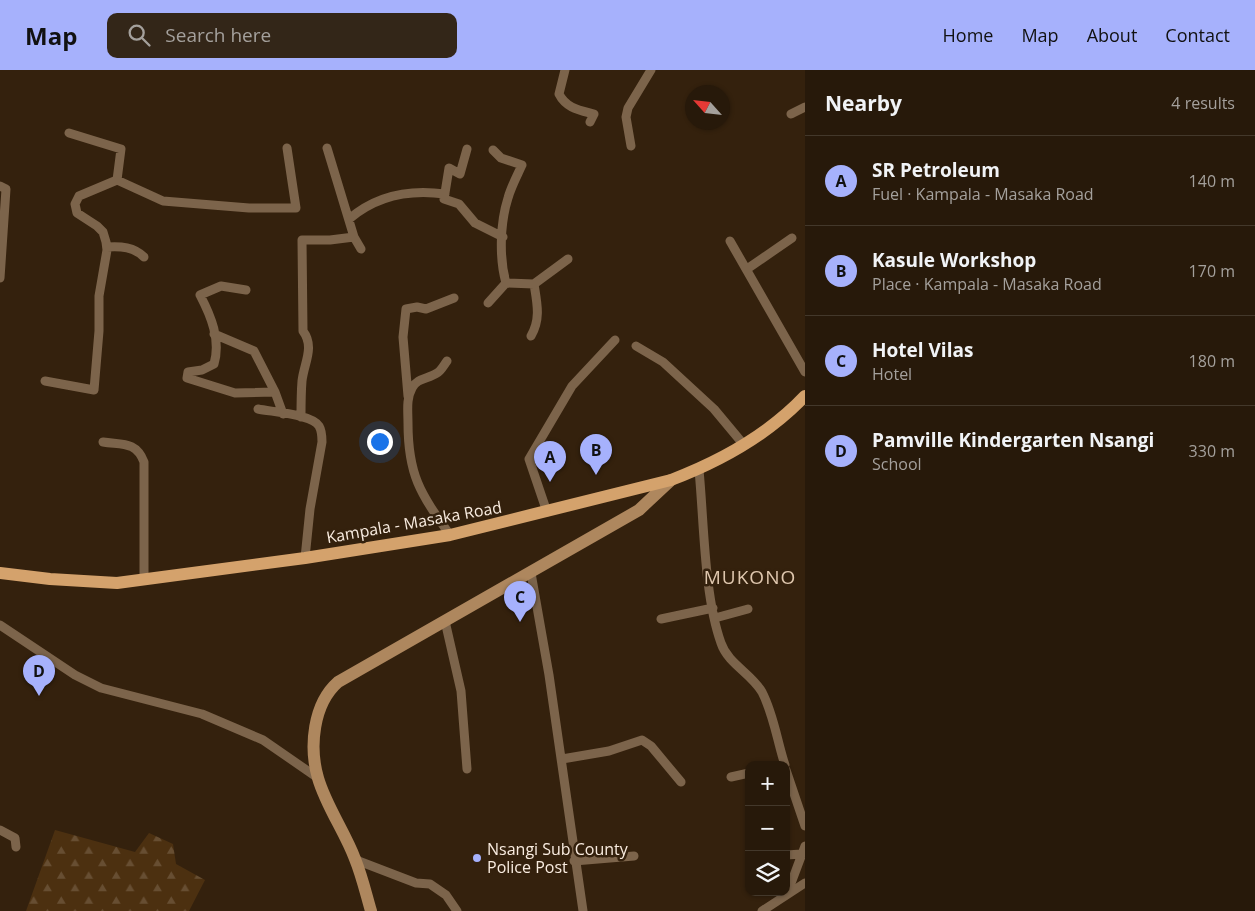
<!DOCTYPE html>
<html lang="en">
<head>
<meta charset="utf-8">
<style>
	:root { --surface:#27190a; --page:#332618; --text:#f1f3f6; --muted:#a4a09c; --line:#43382b; --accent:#a6b1fc }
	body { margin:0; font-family:"Open Sans",sans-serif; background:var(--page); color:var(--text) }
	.controls { position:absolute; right:15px; bottom:15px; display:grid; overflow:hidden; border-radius:10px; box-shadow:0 1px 4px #0004 }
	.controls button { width:45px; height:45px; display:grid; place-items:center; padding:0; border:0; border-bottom:1px solid var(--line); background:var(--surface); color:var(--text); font:25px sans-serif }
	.compass { position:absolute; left:685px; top:15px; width:45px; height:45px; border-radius:50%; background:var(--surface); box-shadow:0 1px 4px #0004; rotate:297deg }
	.you { position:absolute; left:379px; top:371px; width:18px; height:18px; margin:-12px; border:4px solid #fff; border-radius:50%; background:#1a73e8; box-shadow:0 0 0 8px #1a73e833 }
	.badge { display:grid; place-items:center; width:32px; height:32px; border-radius:50%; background:var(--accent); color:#111; font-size:16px; font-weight:700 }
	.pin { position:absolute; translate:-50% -41px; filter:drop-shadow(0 1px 2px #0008) }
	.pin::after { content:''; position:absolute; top:26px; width:18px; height:15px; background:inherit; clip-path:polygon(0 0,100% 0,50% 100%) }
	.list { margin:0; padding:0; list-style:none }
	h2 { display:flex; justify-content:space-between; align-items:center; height:65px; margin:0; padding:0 20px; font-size:21px }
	h2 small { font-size:16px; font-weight:400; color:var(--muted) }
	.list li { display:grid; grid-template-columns:32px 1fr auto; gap:15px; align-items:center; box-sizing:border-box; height:90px; padding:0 20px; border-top:1px solid var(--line) }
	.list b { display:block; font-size:19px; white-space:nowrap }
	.list p { margin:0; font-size:16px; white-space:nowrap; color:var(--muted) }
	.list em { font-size:16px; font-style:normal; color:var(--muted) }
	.icon { flex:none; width:28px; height:28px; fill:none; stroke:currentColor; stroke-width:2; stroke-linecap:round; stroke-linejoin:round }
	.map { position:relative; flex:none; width:805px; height:841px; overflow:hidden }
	header { display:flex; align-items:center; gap:30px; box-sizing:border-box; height:70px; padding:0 25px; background:var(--accent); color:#111 }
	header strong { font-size:24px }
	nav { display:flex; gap:28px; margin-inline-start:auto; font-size:18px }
	.search { width:350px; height:45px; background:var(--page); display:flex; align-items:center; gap:12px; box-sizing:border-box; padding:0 18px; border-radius:10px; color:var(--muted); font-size:19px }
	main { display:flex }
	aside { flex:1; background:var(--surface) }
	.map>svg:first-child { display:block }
	.forest { fill:url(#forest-firs) }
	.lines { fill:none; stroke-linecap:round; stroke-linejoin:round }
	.street { stroke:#7c644b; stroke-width:9 }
	.secondary { stroke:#ae875e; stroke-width:12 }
	.primary { stroke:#d4a26c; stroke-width:12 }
	.poi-dot { fill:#a6b1fc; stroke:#34210d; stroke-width:2 }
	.labels { text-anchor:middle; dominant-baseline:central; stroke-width:5; stroke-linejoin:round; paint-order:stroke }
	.street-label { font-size:16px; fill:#f9ece0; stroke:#34210d }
	.poi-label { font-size:16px; fill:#f9ece0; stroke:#34210d; text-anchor:start }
	.quarter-label { font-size:19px; letter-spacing:1px; fill:#dfc7ae; stroke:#34210d }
</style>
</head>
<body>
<header>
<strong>Map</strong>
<div class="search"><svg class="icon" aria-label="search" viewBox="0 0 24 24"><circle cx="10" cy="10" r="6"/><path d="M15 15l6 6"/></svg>Search here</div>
<nav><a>Home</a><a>Map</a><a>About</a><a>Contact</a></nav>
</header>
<main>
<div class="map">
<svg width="805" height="841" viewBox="0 0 805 841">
	<defs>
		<pattern id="forest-firs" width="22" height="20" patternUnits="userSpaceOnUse" patternTransform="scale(1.25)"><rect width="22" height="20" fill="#4c3010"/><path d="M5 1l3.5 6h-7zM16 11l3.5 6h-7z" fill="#674e32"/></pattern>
	</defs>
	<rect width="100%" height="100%" fill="#34210d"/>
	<!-- forest -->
	<path class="forest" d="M 55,760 L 135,782 L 149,763 L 173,774 L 176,794 L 205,810 L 189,841 L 26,841 Z"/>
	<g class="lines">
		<!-- street -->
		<path class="street" d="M 565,0 L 559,24 C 566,38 579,40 594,44 L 590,52
			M 791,44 L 805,37
			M 631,76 L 626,47 L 628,38 L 651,0
			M 327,78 L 354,167 L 361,179
			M 467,79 L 460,104 L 449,98 L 444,129 L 459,134 L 475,153 L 503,167
			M 493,80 L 501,88 L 522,95 C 517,106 511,117 508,128 C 500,153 499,188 506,213
			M 117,110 L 163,131 L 249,138 L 296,138 L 287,78
			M 0,116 L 6,119 L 0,208
			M 349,149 C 377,125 409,119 445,124
			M 730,171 L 805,302
			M 107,177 C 121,176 134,177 144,187
			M 747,199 L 792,168
			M 246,220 L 221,216 L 200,225 C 211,246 221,270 214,294 L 202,300 L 188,302 L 187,308 L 235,323 L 275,322 L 283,344
			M 488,233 L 506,213 L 534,214 L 568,189
			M 214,264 L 254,281 L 275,322
			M 531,266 C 541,249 537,233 534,214
			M 636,276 L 663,292 L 714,339 L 744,375
			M 447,291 C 444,295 441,301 437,303 C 428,309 417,308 412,318 C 406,329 408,341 408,353 C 408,405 420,423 450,465
			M 45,311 L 94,320 L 99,261 L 99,226 L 107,180 L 106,172 L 103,162 L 97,156 L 77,143 L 75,134 L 79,126 L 117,110 L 121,79 L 69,63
			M 408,326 L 403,267 L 406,239 L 417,237 L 426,239 L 454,228
			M 258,339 C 272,342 312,344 319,356 C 322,361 322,367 322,372 L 310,439 L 305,488
			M 301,347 C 301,335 301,323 302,311 C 304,293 315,277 303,261 L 302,170 L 330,170 L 354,167
			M 103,372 C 122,375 136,371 144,392 L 144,510
			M 699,400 C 704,451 704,526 721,573 C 728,594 751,603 762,622 C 774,645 777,671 785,695
			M 547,442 L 529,389 L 572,316 L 615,270
			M 531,503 L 549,605 L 583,841
			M 715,548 L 748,539
			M 661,549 L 713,538
			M 445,551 L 461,621 L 467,699
			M 0,555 L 75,605 L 101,618 L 202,644 L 263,670 L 318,708
			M 562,689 L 609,681 L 642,670 L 651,676 L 681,712
			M 786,700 L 805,756
			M 731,707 L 749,703
			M 0,760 L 15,768 L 16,777
			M 786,785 L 802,784
			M 356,790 L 416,813 L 430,814 L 446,825 L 457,841
			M 574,791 L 634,786
			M 787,824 L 805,776
			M 762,841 L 805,813"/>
		<!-- secondary -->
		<path class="secondary" d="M 371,841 C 366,824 362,806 355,789 C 345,762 326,736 318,708 C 309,677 313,634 338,612 L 639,440 L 671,410"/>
		<!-- primary -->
		<path class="primary" d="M 0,503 L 50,509 L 117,513 L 305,488 L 450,465 L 671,410 C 721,391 768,365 805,326"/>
	</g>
	<!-- markers -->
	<circle class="poi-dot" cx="477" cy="788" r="5"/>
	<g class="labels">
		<!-- street labels -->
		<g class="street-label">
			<text transform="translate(414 452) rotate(-10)">Kampala - Masaka Road</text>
		</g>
		<!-- poi labels -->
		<g class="poi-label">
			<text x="487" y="779">Nsangi Sub County<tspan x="487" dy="18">Police Post</tspan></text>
		</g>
		<!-- quarter labels -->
		<g class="quarter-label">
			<text x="750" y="507">MUKONO</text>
		</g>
	</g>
</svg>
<div class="controls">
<button>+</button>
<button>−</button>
<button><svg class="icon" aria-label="layers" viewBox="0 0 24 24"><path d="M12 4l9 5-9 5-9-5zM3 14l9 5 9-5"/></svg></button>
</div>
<svg class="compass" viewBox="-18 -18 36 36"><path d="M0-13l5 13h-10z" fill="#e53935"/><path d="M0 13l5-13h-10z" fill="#a4a09c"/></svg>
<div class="you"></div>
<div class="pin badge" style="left:550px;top:412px">A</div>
<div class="pin badge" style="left:596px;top:405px">B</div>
<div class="pin badge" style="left:520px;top:552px">C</div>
<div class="pin badge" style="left:39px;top:626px">D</div>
</div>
<aside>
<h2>Nearby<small>4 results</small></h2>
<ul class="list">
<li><span class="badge">A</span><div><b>SR Petroleum</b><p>Fuel · Kampala - Masaka Road</p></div><em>140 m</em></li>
<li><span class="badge">B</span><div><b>Kasule Workshop</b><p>Place · Kampala - Masaka Road</p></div><em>170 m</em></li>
<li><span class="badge">C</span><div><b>Hotel Vilas</b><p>Hotel</p></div><em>180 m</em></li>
<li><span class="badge">D</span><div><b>Pamville Kindergarten Nsangi</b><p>School</p></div><em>330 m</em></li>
</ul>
</aside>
</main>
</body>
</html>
